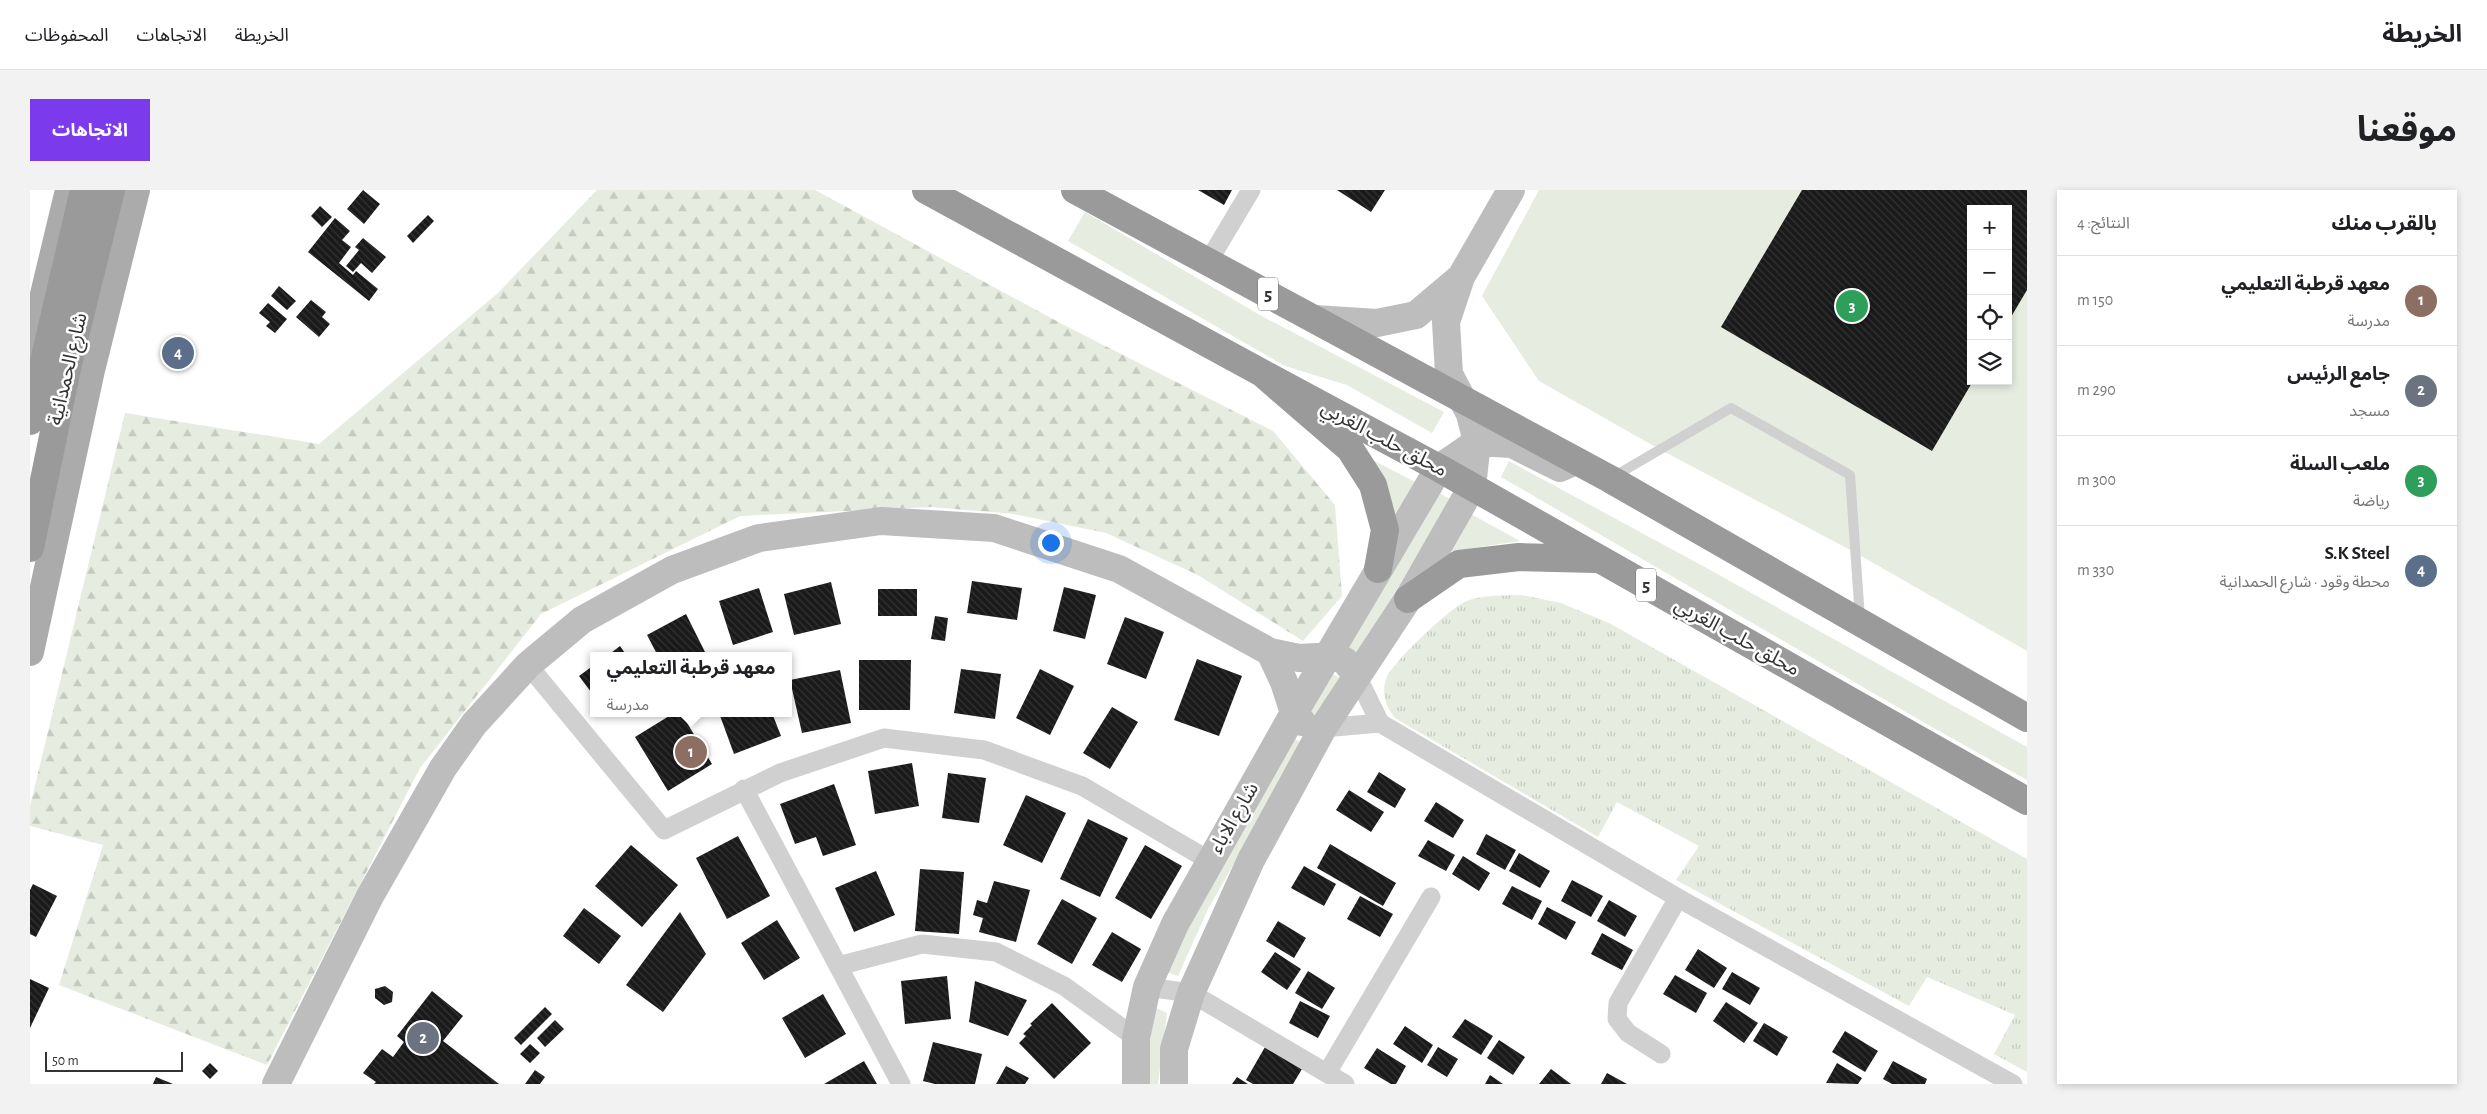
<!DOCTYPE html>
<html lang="ar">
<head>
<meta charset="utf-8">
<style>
	:root { --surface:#fff; --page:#f2f2f2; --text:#202124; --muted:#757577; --line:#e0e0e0; --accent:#7c3aed }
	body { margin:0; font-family:"Alegreya Sans","Noto Sans Arabic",sans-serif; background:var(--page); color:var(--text); direction:rtl }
	.controls { position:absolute; right:15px; top:15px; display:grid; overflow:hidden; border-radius:0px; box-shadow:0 2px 8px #0003 }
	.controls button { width:45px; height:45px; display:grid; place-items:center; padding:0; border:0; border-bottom:1px solid var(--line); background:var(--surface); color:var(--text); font:25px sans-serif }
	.scale { position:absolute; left:15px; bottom:12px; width:138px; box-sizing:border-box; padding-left:5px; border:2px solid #333; border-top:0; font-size:14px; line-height:18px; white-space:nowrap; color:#333; -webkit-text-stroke:4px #fff; paint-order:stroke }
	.you { position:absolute; left:1020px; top:352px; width:18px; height:18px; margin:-12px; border:4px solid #fff; border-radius:50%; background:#1a73e8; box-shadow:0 0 0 8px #1a73e833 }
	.badge { display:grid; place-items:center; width:32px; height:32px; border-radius:50%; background:var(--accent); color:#fff; font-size:16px; font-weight:700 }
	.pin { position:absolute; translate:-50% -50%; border:2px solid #fff; box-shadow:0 1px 5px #0006 }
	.popup { position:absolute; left:560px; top:462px; width:202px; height:65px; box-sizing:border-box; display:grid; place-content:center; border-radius:0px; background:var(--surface); filter:drop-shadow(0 1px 4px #0005); font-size:16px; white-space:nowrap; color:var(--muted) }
	.popup b { font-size:19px; color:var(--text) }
	.popup::after { content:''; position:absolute; left:50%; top:100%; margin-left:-10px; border:10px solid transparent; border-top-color:var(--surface) }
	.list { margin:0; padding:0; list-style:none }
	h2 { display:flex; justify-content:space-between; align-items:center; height:65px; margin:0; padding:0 20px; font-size:21px }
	h2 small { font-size:16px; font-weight:400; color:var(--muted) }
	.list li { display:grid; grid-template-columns:32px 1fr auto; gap:15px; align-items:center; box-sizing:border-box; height:90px; padding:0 20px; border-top:1px solid var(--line) }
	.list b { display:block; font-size:19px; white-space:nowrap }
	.list p { margin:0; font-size:16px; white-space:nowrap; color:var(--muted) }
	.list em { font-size:16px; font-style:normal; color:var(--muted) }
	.icon { flex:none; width:28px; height:28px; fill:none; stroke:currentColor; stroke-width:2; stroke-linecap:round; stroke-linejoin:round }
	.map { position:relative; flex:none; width:1997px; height:894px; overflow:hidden; direction:ltr; border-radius:0px }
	header { display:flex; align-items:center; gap:30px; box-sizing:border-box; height:70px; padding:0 25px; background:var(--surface); border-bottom:1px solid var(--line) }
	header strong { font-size:24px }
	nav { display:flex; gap:28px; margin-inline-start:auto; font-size:18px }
	.intro { display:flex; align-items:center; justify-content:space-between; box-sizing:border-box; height:120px; padding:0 30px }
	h1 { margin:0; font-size:35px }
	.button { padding:12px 22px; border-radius:0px; background:var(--accent); color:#fff; font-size:18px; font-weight:700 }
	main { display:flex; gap:30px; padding:0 30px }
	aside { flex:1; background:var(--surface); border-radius:0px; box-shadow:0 2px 8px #0003 }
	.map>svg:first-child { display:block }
	.grass { fill:#e6ecdf; fill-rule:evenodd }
	.forest { fill:url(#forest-firs) }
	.park { fill:url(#park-tufts) }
	.building { fill:url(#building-back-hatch) }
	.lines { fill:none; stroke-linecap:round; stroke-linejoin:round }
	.lane { stroke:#d0d0d0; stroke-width:10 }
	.street { stroke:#d0d0d0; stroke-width:19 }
	.secondary { stroke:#bdbdbd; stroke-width:28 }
	.primary { stroke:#ababab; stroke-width:28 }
	.highway { stroke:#9a9a9a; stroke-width:28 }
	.labels { text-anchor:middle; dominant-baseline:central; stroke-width:5; stroke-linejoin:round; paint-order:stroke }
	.shield { fill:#fff; stroke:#707070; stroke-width:1 }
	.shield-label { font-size:19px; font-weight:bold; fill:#333 }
	.street-label { font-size:20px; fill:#333; stroke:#fff }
</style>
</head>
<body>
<header>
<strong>الخريطة</strong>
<nav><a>الخريطة</a><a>الاتجاهات</a><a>المحفوظات</a></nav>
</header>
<div class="intro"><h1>موقعنا</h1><a class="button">الاتجاهات</a></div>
<main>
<aside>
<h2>بالقرب منك<small>النتائج: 4</small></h2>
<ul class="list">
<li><span class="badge" style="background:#8d6e63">1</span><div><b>معهد قرطبة التعليمي</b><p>مدرسة</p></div><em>150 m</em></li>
<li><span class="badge" style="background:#6b7280">2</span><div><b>جامع الرئيس</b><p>مسجد</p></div><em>290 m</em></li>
<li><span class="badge" style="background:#2e9e5b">3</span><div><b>ملعب السلة</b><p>رياضة</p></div><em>300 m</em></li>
<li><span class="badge" style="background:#5c6f8a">4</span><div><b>S.K Steel</b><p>محطة وقود · شارع الحمدانية</p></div><em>330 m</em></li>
</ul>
</aside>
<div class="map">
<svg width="1997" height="894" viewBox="0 0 1997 894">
	<defs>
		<pattern id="forest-firs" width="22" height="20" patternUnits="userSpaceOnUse" patternTransform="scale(1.25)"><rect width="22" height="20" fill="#e6ecdf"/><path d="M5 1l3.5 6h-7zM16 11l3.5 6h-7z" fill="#c6cbc0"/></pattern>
		<pattern id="park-tufts" width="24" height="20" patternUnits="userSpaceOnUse" patternTransform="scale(1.25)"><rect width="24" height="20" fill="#e6ecdf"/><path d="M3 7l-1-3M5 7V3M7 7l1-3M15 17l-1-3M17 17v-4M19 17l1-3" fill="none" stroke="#c6cbc0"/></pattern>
		<pattern id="building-back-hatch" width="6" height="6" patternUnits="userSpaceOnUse" patternTransform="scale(1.25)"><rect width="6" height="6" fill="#1a1a1a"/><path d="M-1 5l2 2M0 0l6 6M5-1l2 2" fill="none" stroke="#333"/></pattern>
	</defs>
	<rect width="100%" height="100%" fill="#fff"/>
	<!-- grass -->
	<path class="grass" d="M 1509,0 L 1997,0 L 1997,461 L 1826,363 L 1631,260 L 1509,191 L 1452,106 ZM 1941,19 L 1978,19 L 1978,191 L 1941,191 Z
		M 1055,22 L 1228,124 L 1414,222 L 1402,243 L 1317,195 L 1255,176 L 1038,51 Z
		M 1339,268 L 1385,292 L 1363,333 Z
		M 1479,271 L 1682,381 L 1997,557 L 1997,590 L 1900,536 L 1471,287 Z
		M 1405,301 L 1420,309 L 1328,466 L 1313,460 Z
		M 1439,323 L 1490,351 L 1417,362 Z
		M 1301,483 L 1314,490 L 1289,534 L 1276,526 Z
		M 1262,548 L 1273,553 L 1178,719 L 1148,786 L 1134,781 Z
		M 1124,817 L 1137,823 L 1128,894 L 1115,894 Z"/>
	<!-- forest -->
	<path class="forest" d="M 567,0 L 785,0 L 1032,134 L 1243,241 L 1305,315 L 1312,406 L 1273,451 L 1168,385 L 1076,343 L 984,324 L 901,317 L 710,326 L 511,424 L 390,578 L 237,875 L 29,795 L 73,655 L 0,636 L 0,616 L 95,223 L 289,254 L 468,103 Z"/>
	<!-- park -->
	<path class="park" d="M 1491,405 L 1531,413 L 1579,433 L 1997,669 L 1997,882 L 1964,864 L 1985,825 L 1897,787 L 1879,816 L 1646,690 L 1669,656 L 1587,612 L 1568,647 L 1365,528 C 1356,517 1351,504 1356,489 C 1362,473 1415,423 1431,414 C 1448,404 1472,406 1491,405 Z"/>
	<!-- building -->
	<path class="building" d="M 333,0 L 350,14 L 334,34 L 317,19 Z
		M 1168,0 L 1202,0 L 1194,15 Z
		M 1307,0 L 1355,0 L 1341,22 Z
		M 1772,0 L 1997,0 L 1997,100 L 1978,132 L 1978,19 L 1941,19 L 1941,191 L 1943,191 L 1902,261 L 1691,137 Z
		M 290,16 L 302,27 L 292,37 L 281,26 Z
		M 398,25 L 404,31 L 383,53 L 377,46 Z
		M 305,28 L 320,41 L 312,50 L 321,57 L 309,73 L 323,85 L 326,81 L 348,99 L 339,111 L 278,62 Z
		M 333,48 L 356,67 L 342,83 L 331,73 L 323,82 L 316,76 L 329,60 L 325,57 Z
		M 249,96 L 266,111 L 257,120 L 241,106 Z
		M 281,110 L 296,122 L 292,127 L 300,134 L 289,147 L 266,127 Z
		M 238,113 L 257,129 L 245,143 L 236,136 L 240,132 L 229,123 Z
		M 942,391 L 992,398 L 987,430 L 937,423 Z
		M 801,392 L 811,434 L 764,445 L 754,404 Z
		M 1034,397 L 1066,405 L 1055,449 L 1023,441 Z
		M 729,398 L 743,442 L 703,455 L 689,411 Z
		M 848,399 L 887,399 L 887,426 L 848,426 Z
		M 656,424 L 676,464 L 628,466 L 617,445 Z
		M 905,426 L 918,428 L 915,451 L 901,449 Z
		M 1095,427 L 1134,442 L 1116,489 L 1077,474 Z
		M 590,456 L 597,466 L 577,466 Z
		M 1167,469 L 1212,486 L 1189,546 L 1144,530 Z
		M 829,470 L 881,470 L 880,520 L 829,520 Z
		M 564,475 L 564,506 L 549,486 Z
		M 931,479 L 971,484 L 965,529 L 924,523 Z
		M 1010,479 L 1044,496 L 1020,545 L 986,528 Z
		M 810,480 L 821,533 L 772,543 L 760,490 Z
		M 1082,517 L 1108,532 L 1080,579 L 1053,563 Z
		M 644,523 L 651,523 L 682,574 L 638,601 L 605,547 Z
		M 689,523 L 742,523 L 751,546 L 704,564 Z
		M 882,573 L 889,616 L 845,624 L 838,581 Z
		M 1349,582 L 1376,599 L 1365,618 L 1337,602 Z
		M 918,583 L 956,588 L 949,633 L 912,628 Z
		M 804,594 L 826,655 L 793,666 L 786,647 L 765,654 L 750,614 Z
		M 1319,600 L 1354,622 L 1341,642 L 1306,620 Z
		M 996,605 L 1036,623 L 1012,673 L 973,655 Z
		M 1406,612 L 1434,630 L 1423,648 L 1394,631 Z
		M 1058,629 L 1098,648 L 1070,707 L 1030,689 Z
		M 1456,644 L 1486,660 L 1475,680 L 1446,664 Z
		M 708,646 L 740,706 L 697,729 L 666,668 Z
		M 1398,650 L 1425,665 L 1416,681 L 1388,666 Z
		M 1300,654 L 1366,693 L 1353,716 L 1287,678 Z
		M 601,655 L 648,695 L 612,737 L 565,696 Z
		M 1115,655 L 1152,676 L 1121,729 L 1085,708 Z
		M 1489,663 L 1520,681 L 1510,698 L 1479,681 Z
		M 1433,666 L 1460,683 L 1449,701 L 1422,684 Z
		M 1274,676 L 1306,694 L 1294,716 L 1261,698 Z
		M 890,679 L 934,682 L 929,744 L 885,741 Z
		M 846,681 L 865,725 L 824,742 L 805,698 Z
		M 1542,690 L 1573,706 L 1561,727 L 1531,711 Z
		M 964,691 L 1000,700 L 986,752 L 949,742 L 953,728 L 943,725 L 947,710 L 957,713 Z
		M 3,694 L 27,706 L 6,747 L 0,744 L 0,700 Z
		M 1482,696 L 1512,711 L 1502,730 L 1472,714 Z
		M 1330,706 L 1363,724 L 1350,747 L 1317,729 Z
		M 1032,709 L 1067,728 L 1042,774 L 1007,754 Z
		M 1579,710 L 1607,726 L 1595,747 L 1567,731 Z
		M 1517,717 L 1546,732 L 1536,750 L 1508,734 Z
		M 554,718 L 591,746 L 569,774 L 533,746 Z
		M 650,722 L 676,764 L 633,822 L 596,795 Z
		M 747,730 L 770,768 L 734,790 L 711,753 Z
		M 1248,731 L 1276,748 L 1264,768 L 1236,751 Z
		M 1082,742 L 1111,759 L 1092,792 L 1062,775 Z
		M 1572,743 L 1603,760 L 1592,780 L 1561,764 Z
		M 1668,759 L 1697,778 L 1684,798 L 1655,780 Z
		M 1245,762 L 1271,779 L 1257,800 L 1231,782 Z
		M 1278,781 L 1305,798 L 1292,819 L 1265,803 Z
		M 1702,782 L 1730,798 L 1720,815 L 1692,799 Z
		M 1645,785 L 1677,803 L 1666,823 L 1633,804 Z
		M 917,786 L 921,829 L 875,834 L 871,791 Z
		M 0,789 L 19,798 L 0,838 Z
		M 945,791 L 997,810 L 978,846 L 939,832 Z
		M 355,796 L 363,802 L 362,812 L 354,815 L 345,808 L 345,799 Z
		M 402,801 L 433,826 L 413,851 L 469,894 L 344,894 L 346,892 L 333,883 L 352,859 L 363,867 L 374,852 L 367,846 Z
		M 793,804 L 816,844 L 775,868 L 752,828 Z
		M 1270,811 L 1300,826 L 1288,848 L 1259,833 Z
		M 1696,812 L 1728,833 L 1714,853 L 1683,831 Z
		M 1022,813 L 1061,853 L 1024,889 L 989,853 L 996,846 L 993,844 L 1002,835 L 1000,834 Z
		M 515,817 L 522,824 L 491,855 L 484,848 Z
		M 1435,829 L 1463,846 L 1451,865 L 1422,847 Z
		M 525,830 L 534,839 L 515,857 L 507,848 Z
		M 1734,833 L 1758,847 L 1747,866 L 1723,851 Z
		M 1375,836 L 1403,855 L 1392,873 L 1363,854 Z
		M 1815,841 L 1848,861 L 1835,882 L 1802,862 Z
		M 1469,850 L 1495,867 L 1483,885 L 1457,868 Z
		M 903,852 L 952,864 L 945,894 L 905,894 L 893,891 Z
		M 500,854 L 510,863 L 500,873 L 490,864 Z
		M 1235,857 L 1272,879 L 1263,894 L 1223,894 L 1216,890 Z
		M 1408,857 L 1428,869 L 1417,887 L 1397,875 Z
		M 1347,858 L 1376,876 L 1366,894 L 1361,894 L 1334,878 Z
		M 834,871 L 847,894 L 794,894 Z
		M 1863,871 L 1897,889 L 1895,894 L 1862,894 L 1853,889 Z
		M 180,873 L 188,881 L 180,889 L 172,881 Z
		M 1807,873 L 1832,888 L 1828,894 L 1796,893 Z
		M 976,876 L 999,888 L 995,894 L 966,894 Z
		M 1521,879 L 1541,894 L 1509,894 Z
		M 505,880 L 515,887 L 510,894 L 495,894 Z
		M 1577,883 L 1597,894 L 1571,894 Z
		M 1460,885 L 1473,894 L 1455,894 Z
		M 126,887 L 143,894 L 123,894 Z
		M 1207,887 L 1218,894 L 1202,894 Z"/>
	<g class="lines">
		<!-- lane -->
		<path class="lane" d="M 1583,287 L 1701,218 L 1820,285 L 1830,429"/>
		<!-- street -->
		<path class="street" d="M 1178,72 L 1221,0
			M 498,475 L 634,640 L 750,583 L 854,548 L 954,560 L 1052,596 L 1180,671
			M 1327,486 L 1350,533 L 1648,708 L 1983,894
			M 1293,538 L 1350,533
			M 714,599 L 871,894
			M 808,776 L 892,754 L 966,762 L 1034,796 L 1106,848
			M 1117,797 L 1161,803 L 1315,894
			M 1631,864 L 1598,843 L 1587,829 L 1588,813 L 1648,708
			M 1297,883 L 1401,707"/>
		<!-- secondary -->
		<path class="secondary" d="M 1285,129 L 1347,133 L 1386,125 L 1431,87
			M 1240,462 L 1254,492 L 1264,523 L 1272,532
			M 246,894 L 340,706 L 413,578 L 444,534 L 498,475 L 552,430 L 642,380 L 729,348 L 851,331 L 964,338 L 1089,379 L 1240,462 L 1269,468 L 1304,466 L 1315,471 L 1327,486
			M 1106,894 L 1106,848 L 1117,797 L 1145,734 L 1264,523 L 1409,278 L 1447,252 L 1482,254 L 1530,278 L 1546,271
			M 1144,894 L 1144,859 L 1161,803 L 1221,670 L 1293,538 L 1378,409 L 1442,297 L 1447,252 L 1440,224 L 1419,184 L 1416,132 L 1431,87 L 1481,0"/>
		<!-- primary -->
		<path class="primary" d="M 0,163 L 39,0
			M 0,462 L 61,180 L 106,0"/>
		<!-- highway -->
		<path class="highway" d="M 896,0 L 1232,183 L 1320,259 L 1343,295 L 1355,340 L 1348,379
			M 1045,0 L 1580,289 L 1997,528
			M 1232,183 L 1409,278 L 1997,611
			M 0,231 L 54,0
			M 0,358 L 38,174 L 81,0
			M 1378,409 L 1429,374 L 1489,367 L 1565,369"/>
	</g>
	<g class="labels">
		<!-- shield labels -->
		<g class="shield">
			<rect x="1228" y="87.5" width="20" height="33" rx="4"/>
			<rect x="1606" y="378.5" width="20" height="33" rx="4"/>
		</g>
		<g class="shield-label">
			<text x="1238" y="104">5</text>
			<text x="1616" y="395">5</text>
		</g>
		<!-- street labels -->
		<g class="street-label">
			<text transform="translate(38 179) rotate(-77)">شارع الحمدانية</text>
			<text transform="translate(1354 249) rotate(28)">محلق حلب الغربي</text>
			<text transform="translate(1707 447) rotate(29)">محلق حلب الغربي</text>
			<text transform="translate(1204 628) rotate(-60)">شارع الاباء</text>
		</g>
	</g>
</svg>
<div class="controls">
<button>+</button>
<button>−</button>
<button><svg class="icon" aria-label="locate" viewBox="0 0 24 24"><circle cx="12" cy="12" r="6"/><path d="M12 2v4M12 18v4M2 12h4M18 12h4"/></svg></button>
<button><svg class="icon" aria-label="layers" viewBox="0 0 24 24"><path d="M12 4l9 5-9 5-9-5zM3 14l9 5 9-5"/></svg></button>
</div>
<div class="scale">50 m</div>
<div class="you"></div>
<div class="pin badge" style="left:661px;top:562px;background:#8d6e63">1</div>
<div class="popup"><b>معهد قرطبة التعليمي</b>مدرسة</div>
<div class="pin badge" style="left:393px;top:848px;background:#6b7280">2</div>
<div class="pin badge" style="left:1822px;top:116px;background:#2e9e5b">3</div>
<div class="pin badge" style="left:148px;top:163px;background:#5c6f8a">4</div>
</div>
</main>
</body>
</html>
